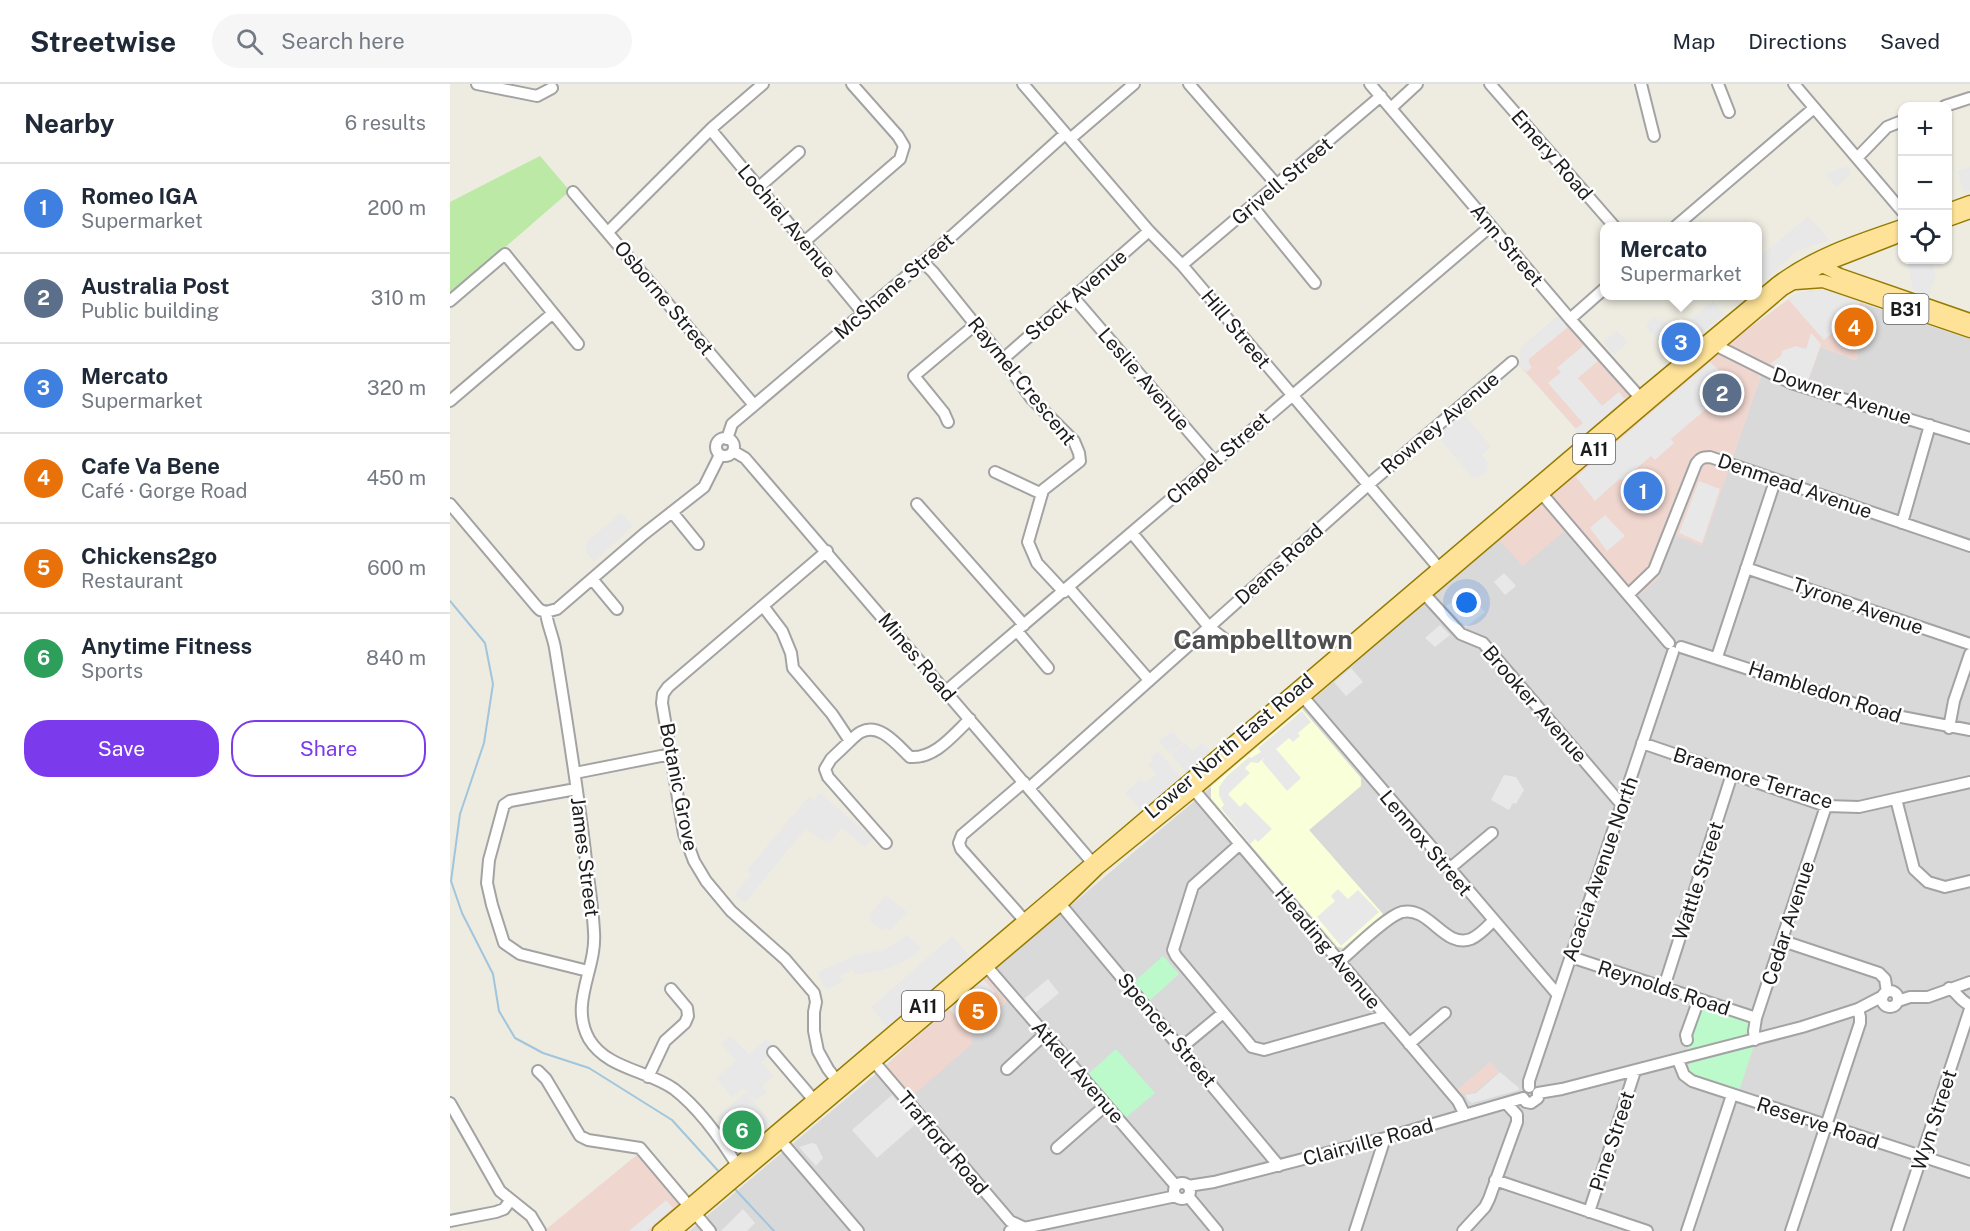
<!DOCTYPE html>
<html lang="en">
<head>
<meta charset="utf-8">
<style>
	:root { --surface:#fff; --page:#f6f6f7; --text:#1f2937; --muted:#747a83; --line:#e0e1e3; --accent:#7c3aed }
	body { margin:0; font-family:"Public Sans",sans-serif; background:var(--page); color:var(--text) }
	.controls { position:absolute; right:18px; top:18px; display:grid; overflow:hidden; border-radius:12px; box-shadow:0 2px 4px #0004 }
	.controls button { width:54px; height:54px; display:grid; place-items:center; padding:0; border:0; border-bottom:2px solid var(--line); background:var(--surface); color:var(--text); font:30px sans-serif }
	.you { position:absolute; left:1017px; top:519px; width:21px; height:21px; margin:-15px; border:4px solid #fff; border-radius:50%; background:#1a73e8; box-shadow:0 0 0 9px #1a73e833 }
	.badge { display:grid; place-items:center; width:39px; height:39px; border-radius:50%; background:var(--accent); color:#fff; font-size:20px; font-weight:700 }
	.pin { position:absolute; translate:-50% -50%; border:3px solid #fff; box-shadow:0 2px 6px #0006 }
	.popup { position:absolute; left:1150px; top:138px; width:162px; height:78px; box-sizing:border-box; display:grid; place-content:center; border-radius:12px; background:var(--surface); filter:drop-shadow(0 2px 4px #0005); font-size:20px; white-space:nowrap; color:var(--muted) }
	.popup b { font-size:22px; color:var(--text) }
	.popup::after { content:''; position:absolute; left:50%; top:100%; margin-left:-12px; border:12px solid transparent; border-top-color:var(--surface) }
	.list { margin:0; padding:0; list-style:none }
	h2 { display:flex; justify-content:space-between; align-items:center; height:78px; margin:0; padding:0 24px; font-size:26px }
	h2 small { font-size:20px; font-weight:400; color:var(--muted) }
	.list li { display:grid; grid-template-columns:39px 1fr auto; gap:18px; align-items:center; box-sizing:border-box; height:90px; padding:0 24px; border-top:2px solid var(--line) }
	.list b { display:block; font-size:22px; white-space:nowrap }
	.list p { margin:0; font-size:20px; white-space:nowrap; color:var(--muted) }
	.list em { font-size:20px; font-style:normal; color:var(--muted) }
	.actions { display:flex; gap:12px; padding:18px 24px }
	.actions a { flex:1; padding:14px 0; border:2px solid var(--accent); border-radius:24px; text-align:center; font-size:21px; color:var(--accent) }
	.actions .main { background:var(--accent); color:#fff }
	.icon { flex:none; width:33px; height:33px; fill:none; stroke:currentColor; stroke-width:2; stroke-linecap:round; stroke-linejoin:round }
	.map { position:relative; flex:none; width:1520px; height:1147px; overflow:hidden }
	header { display:flex; align-items:center; gap:36px; box-sizing:border-box; height:84px; padding:0 30px; background:var(--surface); border-bottom:2px solid var(--line) }
	header strong { font-size:28px }
	nav { display:flex; gap:33px; margin-inline-start:auto; font-size:21px }
	.search { width:420px; height:54px; background:var(--page); display:flex; align-items:center; gap:15px; box-sizing:border-box; padding:0 21px; border-radius:33px; color:var(--muted); font-size:22px }
	main { display:flex }
	aside { flex:1; background:var(--surface) }
	.map>svg:first-child { display:block }
	.residential { fill:#dad9d9 }
	.commercial { fill:#efd6cf }
	.education { fill:#f9ffd9 }
	.grass { fill:#bce9a5 }
	.park { fill:#bcfacb }
	.parking { fill:#e8e8e8 }
	.lines { fill:none; stroke-linecap:round; stroke-linejoin:round }
	.stream { stroke:#a0c5dc; stroke-width:2 }
	.minor-casing { stroke:#a3a3a3; stroke-width:14 }
	.major-casing { stroke:#947b00; stroke-width:15 }
	.minor { stroke:#fff; stroke-width:10 }
	.major { stroke:#fde297; stroke-width:12 }
	.labels { text-anchor:middle; dominant-baseline:central; stroke-width:5; stroke-linejoin:round; paint-order:stroke }
	.shield { fill:#fff; stroke:#606060; stroke-width:1.5 }
	.shield-label { font-size:18px; font-weight:bold; fill:#1c1c1c }
	.street-label { font-size:20px; fill:#1c1c1c; stroke:#fff }
	.district-label { font-size:26px; font-weight:bold; fill:#4f4f4f; stroke:#fff }
</style>
</head>
<body>
<header>
<strong>Streetwise</strong>
<div class="search"><svg class="icon" aria-label="search" viewBox="0 0 24 24"><circle cx="10" cy="10" r="6"/><path d="M15 15l6 6"/></svg>Search here</div>
<nav><a>Map</a><a>Directions</a><a>Saved</a></nav>
</header>
<main>
<aside>
<h2>Nearby<small>6 results</small></h2>
<ul class="list">
<li><span class="badge" style="background:#3f7fe0">1</span><div><b>Romeo IGA</b><p>Supermarket</p></div><em>200 m</em></li>
<li><span class="badge" style="background:#5c6f8a">2</span><div><b>Australia Post</b><p>Public building</p></div><em>310 m</em></li>
<li><span class="badge" style="background:#3f7fe0">3</span><div><b>Mercato</b><p>Supermarket</p></div><em>320 m</em></li>
<li><span class="badge" style="background:#e8710a">4</span><div><b>Cafe Va Bene</b><p>Café · Gorge Road</p></div><em>450 m</em></li>
<li><span class="badge" style="background:#e8710a">5</span><div><b>Chickens2go</b><p>Restaurant</p></div><em>600 m</em></li>
<li><span class="badge" style="background:#2e9e5b">6</span><div><b>Anytime Fitness</b><p>Sports</p></div><em>840 m</em></li>
</ul>
<div class="actions"><a class="main">Save</a><a>Share</a></div>
</aside>
<div class="map">
<svg width="1520" height="1147" viewBox="0 0 1520 1147">
	<rect width="100%" height="100%" fill="#eeece1"/>
	<!-- residential -->
	<path class="residential" d="M 1415,220 L 1520,255 L 1520,1147 L 239,1147 L 434,983 L 522,948 L 557,917 L 536,893 L 761,703 L 761,715 L 887,863 L 932,830 L 859,746 L 910,702 L 911,695 L 852,625 L 1048,455 L 1123,439 L 1208,495 L 1225,451 L 1252,461 L 1314,283 L 1371,263 L 1406,276 Z"/>
	<!-- commercial -->
	<path class="commercial" d="M 1374,206 L 1415,220 L 1406,276 L 1371,263 L 1357,300 L 1314,283 L 1252,462 L 1225,451 L 1208,495 L 1186,514 L 1124,439 L 1073,482 L 1048,455 L 1275,262 L 1343,212 L 1360,207 Z
		M 1108,232 L 1181,314 L 1134,354 L 1069,281 L 1072,263 Z
		M 536,893 L 557,917 L 522,948 L 522,960 L 461,1013 L 434,983 L 498,924 Z
		M 1040,978 L 1049,988 L 1025,1008 L 1015,1010 L 1008,1008 L 1008,1005 Z
		M 188,1070 L 231,1124 L 203,1147 L 94,1147 Z"/>
	<!-- education -->
	<path class="education" d="M 852,625 L 911,694 L 911,702 L 859,746 L 933,830 L 893,864 L 888,863 L 761,714 L 761,703 Z"/>
	<!-- grass -->
	<path class="grass" d="M 90,72 L 120,107 L 0,211 L 0,118 Z"/>
	<!-- park -->
	<path class="park" d="M 713,872 L 729,890 L 699,917 L 683,899 Z
		M 1255,922 L 1296,934 L 1300,941 L 1295,952 L 1236,967 L 1244,953 L 1242,947 L 1252,923 Z
		M 1294,964 L 1303,964 L 1289,1007 L 1243,993 L 1238,989 L 1239,980 L 1244,976 Z
		M 666,965 L 705,1009 L 674,1035 L 636,992 Z"/>
	<!-- parking -->
	<path class="parking" d="M 1398,82 L 1401,90 L 1387,103 L 1375,90 Z
		M 1520,83 L 1520,107 L 1514,108 L 1507,87 Z
		M 1358,132 L 1380,156 L 1347,167 L 1313,198 L 1308,192 L 1308,174 Z
		M 1468,176 L 1480,176 L 1485,184 L 1483,186 L 1486,191 L 1479,211 L 1463,206 L 1458,179 Z
		M 1374,206 L 1410,218 L 1406,233 L 1403,232 L 1374,256 L 1338,215 L 1349,209 Z
		M 1263,217 L 1274,230 L 1224,273 L 1195,241 L 1205,232 L 1210,237 L 1213,235 L 1225,248 Z
		M 1108,232 L 1118,243 L 1079,275 L 1079,279 L 1082,283 L 1077,288 L 1069,281 L 1072,263 Z
		M 1167,246 L 1178,259 L 1164,271 L 1153,258 Z
		M 1361,249 L 1371,260 L 1358,297 L 1320,280 L 1331,272 L 1332,267 L 1346,262 L 1356,265 Z
		M 1134,261 L 1148,277 L 1128,294 L 1152,322 L 1169,308 L 1175,315 L 1131,354 L 1124,346 L 1133,339 L 1098,299 L 1111,288 L 1107,284 Z
		M 1260,278 L 1269,286 L 1268,292 L 1273,294 L 1263,319 L 1221,355 L 1224,359 L 1205,376 L 1201,372 L 1173,396 L 1169,395 L 1145,417 L 1126,393 Z
		M 1013,329 L 1041,362 L 1032,371 L 1039,380 L 1036,383 L 1038,386 L 1027,395 L 1023,394 L 987,352 Z
		M 1249,397 L 1270,405 L 1252,459 L 1229,449 Z
		M 171,429 L 183,442 L 144,478 L 135,467 L 138,456 Z
		M 1155,431 L 1175,452 L 1157,467 L 1140,444 Z
		M 1054,489 L 1066,502 L 1055,511 L 1044,498 Z
		M 1007,514 L 1017,526 L 1026,519 L 1035,528 L 1016,543 L 996,522 Z
		M 990,541 L 1000,551 L 985,563 L 975,554 Z
		M 901,584 L 913,598 L 896,612 L 884,598 Z
		M 852,627 L 861,638 L 848,649 L 850,652 L 843,658 L 839,654 L 826,665 L 851,694 L 837,707 L 812,677 L 815,673 L 808,679 L 801,678 L 795,684 L 800,689 L 778,710 L 790,723 L 795,718 L 822,745 L 808,758 L 805,755 L 800,760 L 771,724 L 774,721 L 769,711 L 769,703 L 777,692 L 799,673 L 801,674 L 811,668 L 808,664 Z
		M 722,647 L 733,659 L 720,670 L 709,657 Z
		M 735,659 L 743,667 L 752,659 L 761,668 L 737,689 L 721,671 Z
		M 708,667 L 731,693 L 692,727 L 675,709 L 691,695 L 695,699 L 706,690 L 698,681 L 703,677 L 700,674 Z
		M 1054,691 L 1066,693 L 1074,706 L 1066,720 L 1063,719 L 1059,726 L 1041,716 Z
		M 370,709 L 423,754 L 415,763 L 392,744 L 380,758 L 375,754 L 373,758 L 356,744 L 295,819 L 284,810 L 301,791 L 297,786 L 359,712 L 364,716 Z
		M 888,805 L 898,815 L 908,806 L 929,828 L 891,862 L 867,833 L 885,817 L 881,812 Z
		M 436,811 L 457,828 L 440,847 L 435,844 L 432,847 L 419,836 L 422,832 L 420,830 Z
		M 457,851 L 472,864 L 462,873 L 444,882 L 433,886 L 405,891 L 403,886 L 390,892 L 393,897 L 376,906 L 367,889 L 403,872 L 434,866 Z
		M 502,852 L 520,872 L 437,943 L 421,923 Z
		M 533,895 L 545,908 L 511,937 L 498,924 Z
		M 598,895 L 609,909 L 585,929 L 574,915 Z
		M 280,952 L 299,970 L 317,955 L 326,965 L 311,978 L 324,992 L 312,1002 L 317,1008 L 305,1017 L 293,1004 L 282,1013 L 266,994 L 286,977 L 271,959 Z
		M 1050,988 L 1069,1004 L 1069,1006 L 1022,1019 L 1018,1016 L 1015,1011 L 1026,1009 Z
		M 296,1008 L 320,1037 L 307,1049 L 291,1029 L 275,1042 L 267,1033 Z
		M 442,1011 L 467,1039 L 427,1074 L 402,1046 Z
		M 362,1059 L 366,1060 L 373,1074 L 366,1082 L 349,1063 Z
		M 216,1116 L 223,1124 L 197,1147 L 179,1147 Z
		M 293,1125 L 305,1139 L 297,1147 L 271,1147 Z"/>
	<g class="lines">
		<!-- stream -->
		<path class="stream" d="M 0,517 L 35,559 L 43,600 L 34,659 L 10,730 L 1,797 L 12,829 L 43,890 L 49,927 L 65,954 L 93,969 L 139,984 L 222,1036 L 271,1090
			M 283,1103 L 324,1147"/>
		<defs>
			<path id="minor" d="M 27,0 L 87,12 L 102,4
				M 573,0 L 699,147 L 732,181 L 993,489
				M 739,0 L 827,101
				M 920,0 L 1120,235 L 1194,318
				M 1040,0 L 1164,142
				M 1191,0 L 1204,52
				M 1268,0 L 1279,28
				M 1344,0 L 1452,127
				M 1495,22 L 1520,14
				M 941,24 L 967,0
				M 261,46 L 413,229
				M 620,55 L 684,0
				M 1407,74 L 1437,43 L 1452,37
				M 309,103 L 349,68
				M 123,108 L 304,321
				M 803,123 L 865,199
				M 1226,142 L 1364,24
				M 158,148 L 263,43 L 313,0
				M 354,158 L 450,75 L 454,62 L 448,52 L 402,0
				M 473,178 L 483,188 L 553,275 L 581,314 L 624,357 L 629,369 L 630,377 L 593,406 L 578,458 L 587,479 L 614,508
				M 732,181 L 931,12
				M 624,214 L 764,377
				M 0,217 L 55,170 L 128,260
				M 1120,235 L 1154,205
				M 1267,262 L 1341,299 L 1520,354
				M 553,275 L 699,147
				M 0,317 L 103,229
				M 498,338 L 494,329 L 464,292 L 526,240
				M266 363a9 9 0 1 1 18 0a9 9 0 1 1-18 0Z
				M 277,355 L 282,340 L 473,178 L 615,50
				M 283,367 L 295,374 L 647,784
				M 545,388 L 592,410
				M 1087,404 L 1219,559
				M 0,420 L 87,523 L 90,526 L 96,528
				M 467,420 L 574,541
				M 222,428 L 248,460
				M 1452,439 L 1480,341
				M 682,449 L 759,543 L 781,560
				M 377,467 L 218,603 L 213,610 L 212,619 L 234,750 L 244,777 L 256,797 L 281,827 L 335,875 L 364,909 L 366,918 L 364,928 L 364,947 L 368,967 L 378,985 L 391,1002
				M 1296,484 L 1520,560
				M 142,495 L 167,525
				M 619,504 L 699,596
				M 969,504 L 1011,550 L 1033,559 L 1172,721
				M 1178,511 L 1204,486 L 1246,380 C 1250,374 1253,373 1260,373 L 1520,462
				M 313,522 L 332,547 L 341,569 L 343,584 L 382,630 L 400,657 L 381,675 L 375,685 L 378,693 L 436,759
				M 96,528 C 97,540 103,552 105,564 C 117,638 129,711 137,785 C 140,806 143,827 144,848 C 147,885 119,919 139,955 C 157,985 197,986 224,1005 C 250,1025 273,1058 290,1086
				M 96,528 L 107,525 L 194,450 L 254,403 L 270,371
				M 567,547 L 598,584
				M 1231,563 L 1436,630 L 1520,646
				M 1267,573 L 1325,397
				M 496,607 L 1041,142
				M 849,608 L 1108,911
				M 1499,644 L 1504,617 L 1520,570
				M 400,657 C 403,654 407,650 411,648 C 430,638 448,662 460,673 C 485,675 503,651 520,635
				M 1192,659 L 1376,722 L 1409,723 L 1520,698
				M 125,689 L 221,670
				M 574,698 L 512,751 L 509,759 L 511,765 L 575,837
				M 739,700 L 1008,1017 L 1015,1031
				M 579,704 L 918,401 L 1062,278
				M 126,705 L 60,717 L 54,721 L 39,776 L 37,799 L 42,821 L 54,859 L 70,870 L 138,887
				M 1446,715 L 1464,785 L 1478,798 L 1495,803 L 1520,797
				M 790,760 L 743,802 L 723,866 L 726,872 L 802,963 L 814,966 L 935,932
				M 999,785 L 1042,749
				M 606,815 L 829,1082
				M 1333,857 L 1429,889 L 1435,895 L 1437,908
				M 1121,873 L 1306,934
				M 532,877 L 726,1102
				M 890,877 C 903,866 937,832 952,828 C 980,822 994,865 1021,855 C 1030,851 1037,843 1043,837
				M 1214,903 L 1282,690
				M 1499,904 C 1508,909 1510,917 1520,921
				M1432 915a8 8 0 1 1 16 0a8 8 0 1 1-16 0Z
				M 1448,917 L 1460,913 L 1478,913 L 1520,898
				M 1237,956 L 1236,951 L 1249,915
				M 1305,956 L 1304,947 L 1306,934 L 1376,722
				M 959,960 L 995,929
				M 732,963 L 773,929
				M 323,968 L 363,1015
				M 420,973 L 560,1137 L 573,1143 L 574,1147
				M 1228,976 L 1234,991 L 1242,997 L 1520,1088
				M 557,985 L 595,950
				M 88,987 L 96,995 L 130,1052 L 138,1056 L 190,1064 L 260,1147
				M 198,993 L 215,957 L 235,939 L 238,932 L 237,924 L 221,905
				M 1079,1003 L 1079,997 L 1223,568
				M 1088,1009 L 1112,1005 L 1352,943 L 1408,925 L 1433,912
				M 1073,1014 L 1076,1018 L 1081,1019 L 1088,1014 L 1088,1009
				M 0,1019 L 50,1107 L 81,1132 L 90,1147
				M 331,1057 L 408,1147
				M 607,1064 L 656,1021
				M 1045,1096 L 1197,1147
				M724 1107a8 8 0 1 1 16 0a8 8 0 1 1-16 0Z
				M 738,1102 L 764,1098 L 935,1054 L 1073,1014
				M 738,1112 L 767,1147
				M 1139,1128 L 1185,987
				M 0,1137 L 46,1128 L 54,1125 L 60,1117
				M 560,1147 L 726,1112
				M 905,1147 L 935,1054
				M 1013,1147 L 1035,1123 L 1039,1115 L 1067,1038 L 1067,1031 L 1056,1019
				M 1237,1147 L 1282,1011
				M 1341,1147 L 1410,939 L 1410,933 L 1408,925
				M 1447,1147 L 1520,925"/>
			<path id="major" d="M 1498,126 L 1520,118
				M 1498,136 L 1520,128
				M 1372,182 L 1390,191 L 1520,236
				M 1345,199 L 1373,197 L 1520,247
				M 209,1147 L 1190,313 L 1326,200 C 1364,171 1408,157 1452,142
				M 225,1147 L 611,820 L 648,784 L 744,706 L 1333,205 L 1372,182 L 1444,154"/>
		</defs>
		<!-- minor casing -->
		<use href="#minor" class="minor-casing"/>
		<!-- major casing -->
		<use href="#major" class="major-casing"/>
		<!-- minor -->
		<use href="#minor" class="minor"/>
		<!-- major -->
		<use href="#major" class="major"/>
	</g>
	<g class="labels">
		<!-- shield labels -->
		<g class="shield">
			<rect x="1433.5" y="210" width="45" height="30" rx="4.5"/>
			<rect x="1123" y="350" width="42" height="30" rx="4.5"/>
			<rect x="452" y="907" width="42" height="30" rx="4.5"/>
		</g>
		<g class="shield-label">
			<text x="1456" y="225">B31</text>
			<text x="1144" y="365">A11</text>
			<text x="473" y="922">A11</text>
		</g>
		<!-- street labels -->
		<g class="street-label">
			<text transform="translate(1102 71) rotate(49)">Emery Road</text>
			<text transform="translate(832 97) rotate(-40)">Grivell Street</text>
			<text transform="translate(337 137) rotate(50)">Lochiel Avenue</text>
			<text transform="translate(1057 161) rotate(50)">Ann Street</text>
			<text transform="translate(444 202) rotate(-41)">McShane Street</text>
			<text transform="translate(626 211) rotate(-41)">Stock Avenue</text>
			<text transform="translate(214 214) rotate(50)">Osborne Street</text>
			<text transform="translate(786 245) rotate(50)">Hill Street</text>
			<text transform="translate(694 295) rotate(49)">Leslie Avenue</text>
			<text transform="translate(572 297) rotate(51)">Raymel Crescent</text>
			<text transform="translate(1392 312) rotate(18)">Downer Avenue</text>
			<text transform="translate(990 339) rotate(-40)">Rowney Avenue</text>
			<text transform="translate(768 374) rotate(-41)">Chapel Street</text>
			<text transform="translate(1345 402) rotate(19)">Denmead Avenue</text>
			<text transform="translate(829 480) rotate(-42)">Deans Road</text>
			<text transform="translate(1408 522) rotate(19)">Tyrone Avenue</text>
			<text transform="translate(467 573) rotate(50)">Mines Road</text>
			<text transform="translate(1375 608) rotate(18)">Hambledon Road</text>
			<text transform="translate(1085 620) rotate(49)">Brooker Avenue</text>
			<text transform="translate(779 662) rotate(-40)">Lower North East Road</text>
			<text transform="translate(1303 694) rotate(17)">Braemore Terrace</text>
			<text transform="translate(229 703) rotate(79)">Botanic Grove</text>
			<text transform="translate(976 759) rotate(50)">Lennox Street</text>
			<text transform="translate(135 773) rotate(83)">James Street</text>
			<text transform="translate(1150 785) rotate(-71)">Acacia Avenue North</text>
			<text transform="translate(1248 797) rotate(-72)">Wattle Street</text>
			<text transform="translate(1338 839) rotate(-72)">Cedar Avenue</text>
			<text transform="translate(878 864) rotate(50)">Heading Avenue</text>
			<text transform="translate(1214 904) rotate(18)">Reynolds Road</text>
			<text transform="translate(717 946) rotate(50)">Spencer Street</text>
			<text transform="translate(628 988) rotate(49)">Atkell Avenue</text>
			<text transform="translate(1484 1036) rotate(-72)">Wyn Street</text>
			<text transform="translate(1368 1039) rotate(18)">Reserve Road</text>
			<text transform="translate(1162 1057) rotate(-72)">Pine Street</text>
			<text transform="translate(918 1058) rotate(-15)">Clairville Road</text>
			<text transform="translate(493 1059) rotate(50)">Trafford Road</text>
		</g>
		<!-- district labels -->
		<g class="district-label">
			<text x="813" y="555">Campbelltown</text>
		</g>
	</g>
</svg>
<div class="controls">
<button>+</button>
<button>−</button>
<button><svg class="icon" aria-label="locate" viewBox="0 0 24 24"><circle cx="12" cy="12" r="6"/><path d="M12 2v4M12 18v4M2 12h4M18 12h4"/></svg></button>
</div>
<div class="you"></div>
<div class="pin badge" style="left:1193px;top:407px;background:#3f7fe0">1</div>
<div class="pin badge" style="left:1272px;top:309px;background:#5c6f8a">2</div>
<div class="pin badge" style="left:1231px;top:258px;background:#3f7fe0">3</div>
<div class="popup"><b>Mercato</b>Supermarket</div>
<div class="pin badge" style="left:1404px;top:243px;background:#e8710a">4</div>
<div class="pin badge" style="left:528px;top:927px;background:#e8710a">5</div>
<div class="pin badge" style="left:292px;top:1046px;background:#2e9e5b">6</div>
</div>
</main>
</body>
</html>
